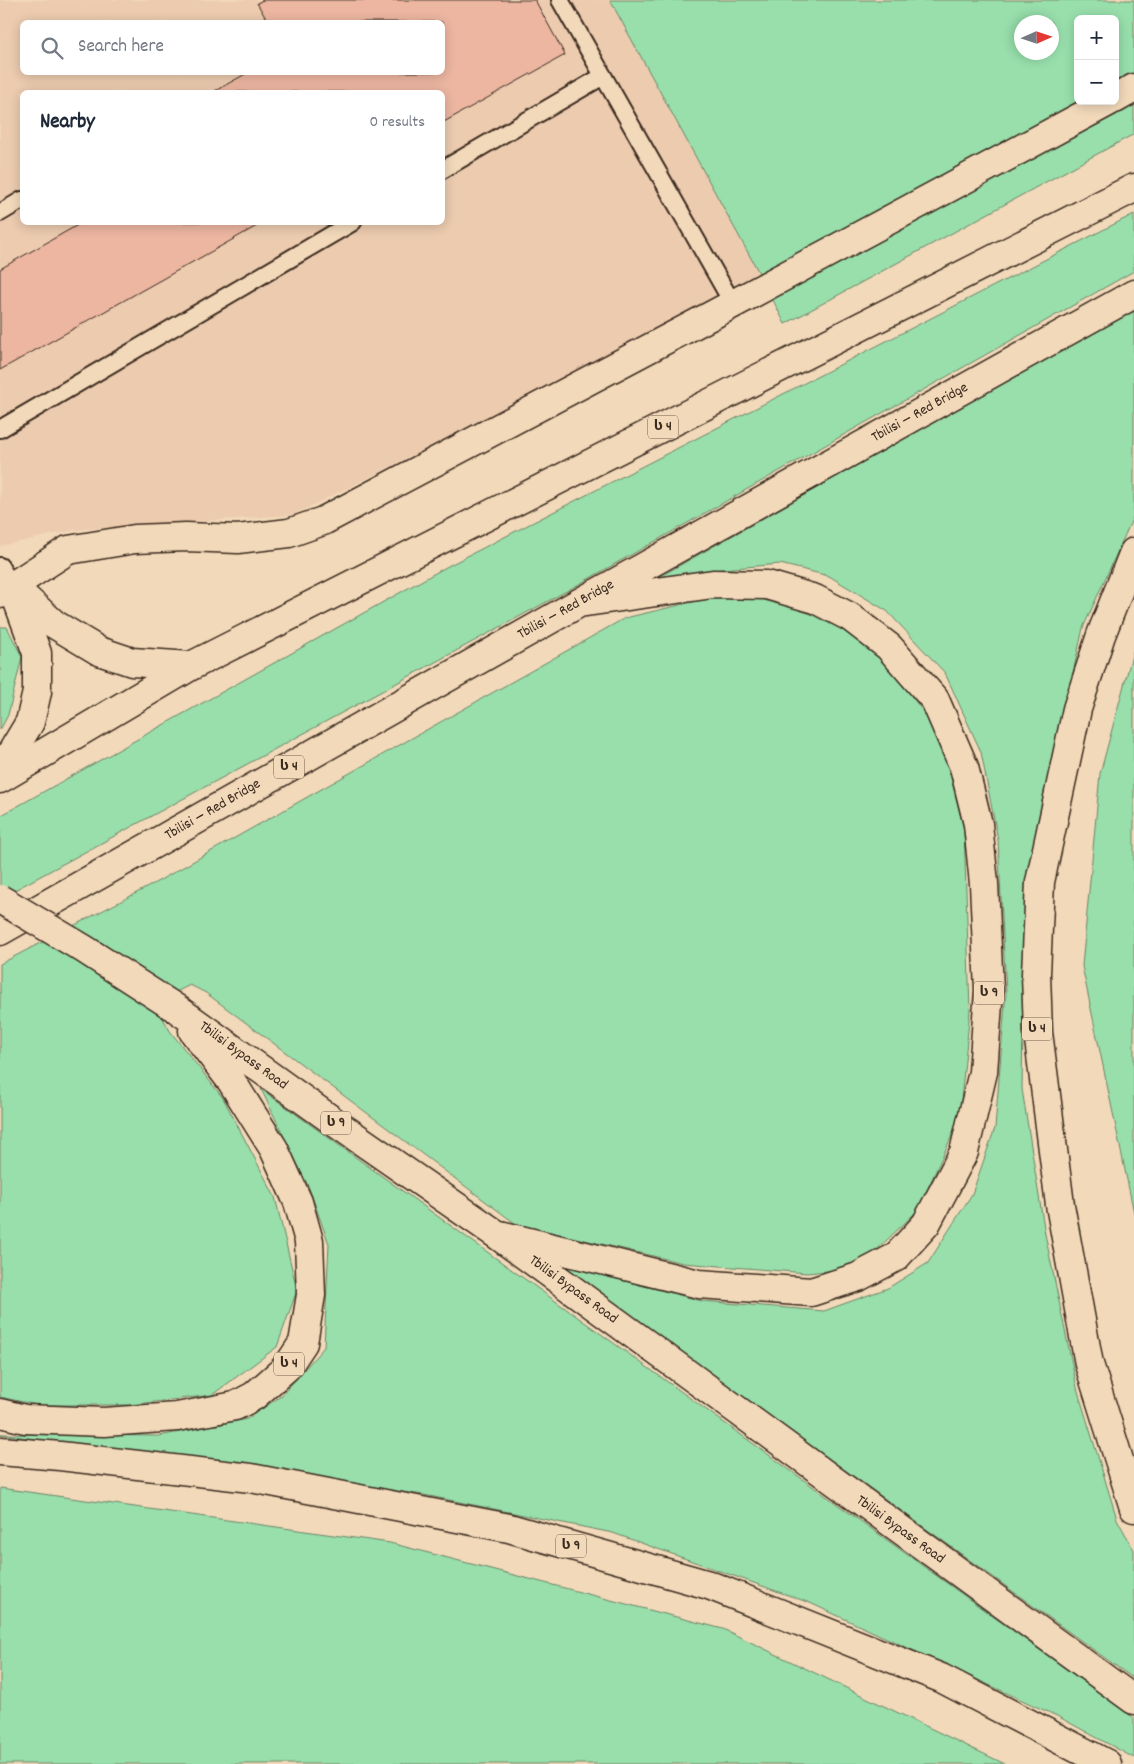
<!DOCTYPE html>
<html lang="en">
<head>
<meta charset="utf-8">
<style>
	:root { --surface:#fff; --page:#f6f6f7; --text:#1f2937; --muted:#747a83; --line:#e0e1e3 }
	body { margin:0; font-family:Dekko,"Noto Sans Georgian",sans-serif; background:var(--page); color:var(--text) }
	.controls { position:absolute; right:15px; top:15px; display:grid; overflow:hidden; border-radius:8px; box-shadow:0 2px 12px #0003 }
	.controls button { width:45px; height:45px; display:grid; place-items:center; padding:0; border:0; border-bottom:1px solid var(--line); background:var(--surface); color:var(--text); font:25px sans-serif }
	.compass { position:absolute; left:1014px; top:15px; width:45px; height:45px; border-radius:50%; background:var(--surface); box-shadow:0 2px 12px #0003; rotate:87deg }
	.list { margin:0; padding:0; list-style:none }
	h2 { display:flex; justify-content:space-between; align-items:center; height:65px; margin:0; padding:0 20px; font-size:21px }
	h2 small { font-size:16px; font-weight:400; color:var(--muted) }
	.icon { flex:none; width:28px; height:28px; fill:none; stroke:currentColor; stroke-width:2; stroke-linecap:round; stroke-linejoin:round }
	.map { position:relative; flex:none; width:1134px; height:1764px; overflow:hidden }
	.search { position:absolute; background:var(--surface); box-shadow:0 2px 12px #0003; left:20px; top:20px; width:425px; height:55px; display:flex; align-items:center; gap:12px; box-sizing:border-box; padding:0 18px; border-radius:8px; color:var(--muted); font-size:19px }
	.panel { position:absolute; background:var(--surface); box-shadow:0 2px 12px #0003; left:20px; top:90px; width:425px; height:135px; border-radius:8px }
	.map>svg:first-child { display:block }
	.built { fill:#eccbaf; fill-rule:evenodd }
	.green { fill:#98dfac; stroke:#6a8465; fill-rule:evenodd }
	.building { fill:#ecb6a1; stroke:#3b2a1e }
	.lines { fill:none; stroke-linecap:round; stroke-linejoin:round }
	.service-casing { stroke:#3b2a1e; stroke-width:20 }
	.minor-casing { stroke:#3b2a1e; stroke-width:31 }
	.motorway-casing { stroke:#3b2a1e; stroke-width:31 }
	.service { stroke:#f2d9ba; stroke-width:16 }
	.minor { stroke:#f2d9ba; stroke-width:28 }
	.motorway { stroke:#f2d9ba; stroke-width:28 }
	.motorway-bridge-casing { stroke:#3b2a1e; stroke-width:31; stroke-linecap:butt }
	.motorway-bridge { stroke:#f2d9ba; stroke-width:28 }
	.labels { text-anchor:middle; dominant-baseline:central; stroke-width:5; stroke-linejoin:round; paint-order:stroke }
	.shield { fill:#f2d9ba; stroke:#725e4d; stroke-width:1 }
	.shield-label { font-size:14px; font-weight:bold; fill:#3b2a1e }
	.street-label { font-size:15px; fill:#3b2a1e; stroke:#f2d9ba }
</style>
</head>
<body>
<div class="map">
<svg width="1134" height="1764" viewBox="0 0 1134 1764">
	<rect width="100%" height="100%" fill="#f2d9ba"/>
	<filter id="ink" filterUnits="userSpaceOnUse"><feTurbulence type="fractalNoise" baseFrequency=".02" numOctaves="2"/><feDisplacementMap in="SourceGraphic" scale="10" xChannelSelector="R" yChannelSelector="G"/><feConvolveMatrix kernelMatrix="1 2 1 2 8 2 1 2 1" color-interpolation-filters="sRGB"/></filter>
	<g filter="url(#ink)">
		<!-- built -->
		<path class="built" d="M 0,0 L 610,0 L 764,282 L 293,515 L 74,530 L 0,546 ZM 22,22 L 442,22 L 442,72 L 22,72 ZM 22,92 L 442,92 L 442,222 L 22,222 Z"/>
		<!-- green -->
		<path class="green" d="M 610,0 L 1134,0 L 1134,134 L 785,324 L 764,282 ZM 1078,19 L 1115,19 L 1115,101 L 1078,101 ZM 1022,22 L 1052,22 L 1052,52 L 1022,52 Z
			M 1134,214 L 1134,271 L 574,587 L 0,898 L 0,816 L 446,567 Z
			M 1134,309 L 1134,515 L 1083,628 L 1025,886 L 1022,1089 L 1045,1234 L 1077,1388 L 1117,1519 L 1134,1550 L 1134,1679 L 560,1264 L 702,1301 L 824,1311 L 888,1288 L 928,1263 L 972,1194 L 995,1128 L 1006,992 L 998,840 L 981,752 L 945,673 L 887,611 L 829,576 L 780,564 L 722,569 L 659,577 Z
			M 718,596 L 780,601 L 829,619 L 886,662 L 940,734 L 964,830 L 970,1011 L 959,1120 L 918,1210 L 858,1268 L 807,1273 L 683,1263 L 516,1224 L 206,993 L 190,985 L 176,992 L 160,1013 L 170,1031 L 223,1098 L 275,1197 L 297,1290 L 277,1347 L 212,1395 L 129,1405 L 37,1405 L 0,1397 L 0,964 L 146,888 L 625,618 Z
			M 0,627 L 7,627 L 22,657 L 8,715 L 0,730 Z
			M 1134,648 L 1134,1213 L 1082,966 L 1100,774 Z
			M 261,1089 L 1134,1718 L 1134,1758 L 1059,1717 L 810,1603 L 613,1533 L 424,1495 L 0,1434 L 159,1436 L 247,1419 L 281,1396 L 324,1347 L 329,1244 L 309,1188 Z
			M 0,1488 L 390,1543 L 723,1629 L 1005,1764 L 0,1764 Z"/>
		<!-- building -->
		<path class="building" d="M 263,0 L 535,0 L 565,55 L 442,123 L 442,92 L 213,92 L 249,72 L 442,72 L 442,22 L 268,22 L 257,3 Z
			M 83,222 L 264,222 L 0,370 L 0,269 Z"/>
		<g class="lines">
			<defs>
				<path id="service" d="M 560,0 L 733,304
					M 442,170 L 603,76
					M 0,213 L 22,200
					M 0,429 L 353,222
					M 0,566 L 13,587"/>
				<path id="minor" d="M 1115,99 L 1134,88
					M 0,594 L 68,550 L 135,539 L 186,537 L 238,539 L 289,533 L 323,521 L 733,304 L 1110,101"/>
				<path id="motorway" d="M 1134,552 L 1101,635 L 1077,709 L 1040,882 L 1036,974 L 1038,1032 L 1060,1205 L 1089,1364 L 1134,1508
					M 13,587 L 54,624 L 99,651 L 132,662 L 191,666
					M 0,772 L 30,722 L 37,692 L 37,653 L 14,591
					M 0,779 L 191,666 L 1134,188
					M 0,931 L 579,603 L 1134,294
					M 177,1009 L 340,1126 L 496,1234 L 1134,1700
					M 496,1234 L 699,1284 L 811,1292 L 858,1277 L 896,1257 L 926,1224 L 964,1152 L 983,1072 L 989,990 L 984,884 L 978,824 L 964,767 L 935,700 L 889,647 L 850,617 L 815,599 L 767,585 L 713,584 L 579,603
					M 0,1413 L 25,1419 L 104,1422 L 177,1417 L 235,1406 L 254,1396 L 287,1367 L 303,1343 L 311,1295 L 309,1241 L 298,1202 L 274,1149 L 232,1082 L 193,1031
					M 0,1451 L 60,1456 L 251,1478 L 509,1528 L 709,1585 L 941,1678 L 1107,1764"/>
			</defs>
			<!-- service casing -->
			<use href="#service" class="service-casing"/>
			<!-- minor casing -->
			<use href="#minor" class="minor-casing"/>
			<!-- motorway casing -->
			<use href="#motorway" class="motorway-casing"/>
			<!-- service -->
			<use href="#service" class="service"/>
			<!-- minor -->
			<use href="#minor" class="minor"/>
			<!-- motorway -->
			<use href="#motorway" class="motorway"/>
			<defs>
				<path id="motorway-bridge" d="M 0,899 L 84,949 L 177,1009"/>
			</defs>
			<!-- motorway-bridge casing -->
			<use href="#motorway-bridge" class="motorway-bridge-casing"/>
			<!-- motorway-bridge -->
			<use href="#motorway-bridge" class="motorway-bridge"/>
		</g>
	</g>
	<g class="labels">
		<!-- shield labels -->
		<g class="shield">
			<rect x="648" y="415.5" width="30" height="23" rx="4"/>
			<rect x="274" y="755.5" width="30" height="23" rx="4"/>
			<rect x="974" y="981.5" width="30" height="23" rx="4"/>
			<rect x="1022" y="1017.5" width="30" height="23" rx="4"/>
			<rect x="321" y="1111.5" width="30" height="23" rx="4"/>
			<rect x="274" y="1352.5" width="30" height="23" rx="4"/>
			<rect x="556" y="1534.5" width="30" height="23" rx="4"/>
		</g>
		<g class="shield-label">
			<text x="663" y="427">ს 4</text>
			<text x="289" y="767">ს 4</text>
			<text x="989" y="993">ს 9</text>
			<text x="1037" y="1029">ს 4</text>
			<text x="336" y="1123">ს 9</text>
			<text x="289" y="1364">ს 4</text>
			<text x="571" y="1546">ს 9</text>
		</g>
		<!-- street labels -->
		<g class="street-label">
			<text transform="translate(920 413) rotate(-29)">Tbilisi — Red Bridge</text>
			<text transform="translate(566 610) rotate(-29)">Tbilisi — Red Bridge</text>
			<text transform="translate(213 810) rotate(-30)">Tbilisi — Red Bridge</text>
			<text transform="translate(243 1056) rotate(36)">Tbilisi Bypass Road</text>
			<text transform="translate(573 1290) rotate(36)">Tbilisi Bypass Road</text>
			<text transform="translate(900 1530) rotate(36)">Tbilisi Bypass Road</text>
		</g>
	</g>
</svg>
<div class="controls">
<button>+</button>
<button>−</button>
</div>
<svg class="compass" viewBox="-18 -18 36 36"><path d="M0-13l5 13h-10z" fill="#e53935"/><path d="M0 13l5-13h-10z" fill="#747a83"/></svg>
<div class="search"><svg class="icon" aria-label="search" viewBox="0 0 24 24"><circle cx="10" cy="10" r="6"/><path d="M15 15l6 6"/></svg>Search here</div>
<section class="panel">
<h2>Nearby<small>0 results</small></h2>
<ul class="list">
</ul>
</section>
</div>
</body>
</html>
